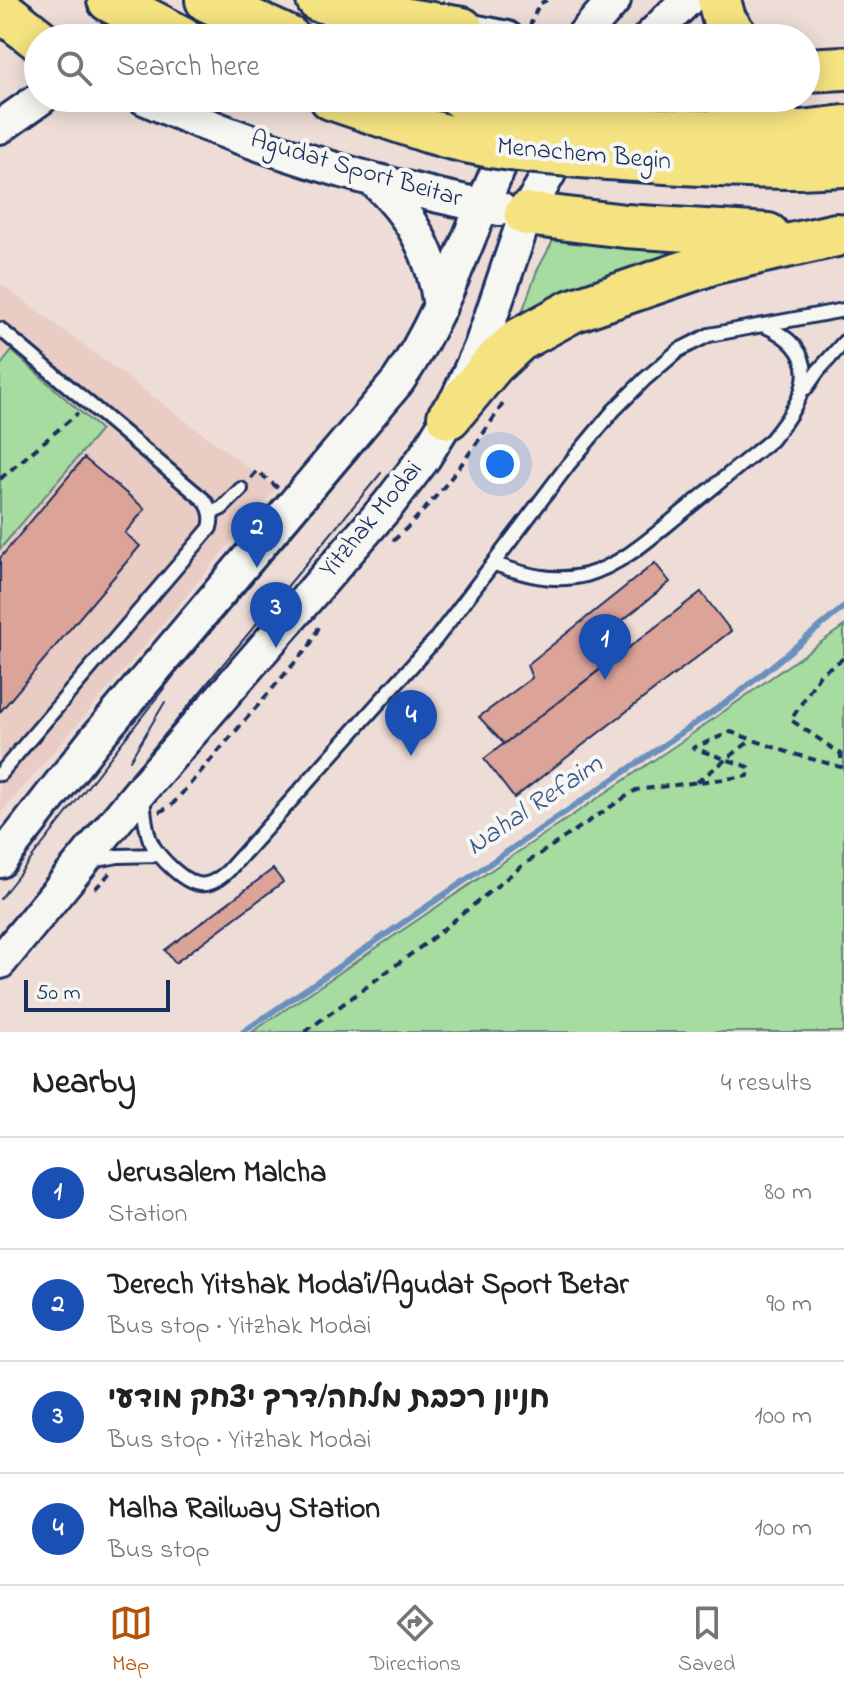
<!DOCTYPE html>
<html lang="en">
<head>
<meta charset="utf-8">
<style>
	:root { --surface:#fff; --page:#f2f2f2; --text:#222; --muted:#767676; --line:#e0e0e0; --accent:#b45309 }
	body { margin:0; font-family:"Indie Flower","Playpen Sans Hebrew",sans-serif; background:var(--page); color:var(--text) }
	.scale { position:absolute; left:24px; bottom:20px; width:146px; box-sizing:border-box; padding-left:8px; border:4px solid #1b2f5e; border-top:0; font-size:22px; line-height:28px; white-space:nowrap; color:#1b2f5e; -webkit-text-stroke:6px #f6f6f2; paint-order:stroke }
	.you { position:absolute; left:500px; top:464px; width:28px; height:28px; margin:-20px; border:6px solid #fff; border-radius:50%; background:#1a73e8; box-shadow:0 0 0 12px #1a73e833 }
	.badge { display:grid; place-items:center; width:52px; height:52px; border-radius:50%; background:var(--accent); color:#fff; font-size:26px; font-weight:700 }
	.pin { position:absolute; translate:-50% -66px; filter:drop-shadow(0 2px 4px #0008) }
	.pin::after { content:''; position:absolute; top:42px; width:28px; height:24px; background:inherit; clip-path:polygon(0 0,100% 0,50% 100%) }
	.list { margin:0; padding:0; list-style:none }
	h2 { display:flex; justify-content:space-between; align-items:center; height:104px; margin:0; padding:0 32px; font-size:34px }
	h2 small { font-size:26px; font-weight:400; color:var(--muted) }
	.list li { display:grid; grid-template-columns:52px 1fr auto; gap:24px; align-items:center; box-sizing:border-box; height:112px; padding:0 32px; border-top:2px solid var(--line) }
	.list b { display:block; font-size:30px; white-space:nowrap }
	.list p { margin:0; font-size:26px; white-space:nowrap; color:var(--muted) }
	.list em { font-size:26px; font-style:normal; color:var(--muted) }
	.icon { flex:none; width:44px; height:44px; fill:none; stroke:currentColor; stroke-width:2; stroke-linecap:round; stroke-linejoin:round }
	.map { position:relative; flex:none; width:844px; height:1032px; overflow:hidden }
	.search { position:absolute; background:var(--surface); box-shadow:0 4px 20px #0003; left:24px; right:24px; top:24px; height:88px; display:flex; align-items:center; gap:20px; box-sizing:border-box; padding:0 28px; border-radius:44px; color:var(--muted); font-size:30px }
	.sheet { height:552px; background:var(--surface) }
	nav { display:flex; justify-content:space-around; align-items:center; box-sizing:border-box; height:112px; border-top:2px solid var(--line); background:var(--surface); font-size:22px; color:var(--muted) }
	nav a { display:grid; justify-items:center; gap:4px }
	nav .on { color:var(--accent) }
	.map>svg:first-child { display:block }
	.built { fill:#e9ccc4 }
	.green { fill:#a6dc9f; stroke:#60867e; stroke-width:2 }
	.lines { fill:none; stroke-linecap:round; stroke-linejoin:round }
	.stream { stroke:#6b91be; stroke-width:6 }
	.building { fill:#dca398; stroke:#1b2f5e; stroke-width:2 }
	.lane-casing { stroke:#1b2f5e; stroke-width:18 }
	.secondary-casing { stroke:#1b2f5e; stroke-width:38 }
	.highway-casing { stroke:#1b2f5e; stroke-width:48 }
	.path { stroke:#1b2f5e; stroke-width:4; stroke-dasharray:8 6; stroke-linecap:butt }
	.lane { stroke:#f6f6f2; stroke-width:12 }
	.secondary { stroke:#f6f6f2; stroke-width:32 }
	.highway { stroke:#f5e382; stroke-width:42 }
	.tram { stroke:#1b2f5e; stroke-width:2 }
	.highway-bridge-casing { stroke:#1b2f5e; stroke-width:48; stroke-linecap:butt }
	.highway-bridge { stroke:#f5e382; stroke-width:42 }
	.labels { text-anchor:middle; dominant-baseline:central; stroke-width:8; stroke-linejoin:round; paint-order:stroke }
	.street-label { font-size:26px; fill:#1b2f5e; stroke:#f6f6f2 }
	.water-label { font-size:28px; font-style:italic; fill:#3c5886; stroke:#f6f6f2 }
</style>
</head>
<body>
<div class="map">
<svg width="844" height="1032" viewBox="0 0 844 1032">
	<rect width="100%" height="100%" fill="#eeddd7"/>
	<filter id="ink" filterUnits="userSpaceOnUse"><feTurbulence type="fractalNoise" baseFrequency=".0125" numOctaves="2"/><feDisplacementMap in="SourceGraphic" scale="16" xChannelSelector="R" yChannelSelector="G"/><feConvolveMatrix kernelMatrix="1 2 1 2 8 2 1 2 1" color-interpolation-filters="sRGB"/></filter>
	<g filter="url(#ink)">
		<!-- built -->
		<path class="built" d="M 0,283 L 276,488 L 121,674 L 0,814 Z"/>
		<!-- green -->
		<path class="green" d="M 555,237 L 671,250 L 666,264 L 517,326 L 537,271 Z
			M 12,351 L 101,430 L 0,549 L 0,366 Z
			M 844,626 L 844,1032 L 252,1032 L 682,741 Z"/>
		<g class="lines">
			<!-- stream -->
			<path class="stream" d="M 243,1032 L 734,697 L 844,607"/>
		</g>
		<!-- building -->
		<path class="building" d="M 84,458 L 145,509 L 125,533 L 140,546 L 0,712 L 0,558 Z
			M 655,563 L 670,582 L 612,629 L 626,649 L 504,744 L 479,717 L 532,678 L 527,665 Z
			M 701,592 L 731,631 L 514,798 L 484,759 Z
			M 273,869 L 283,882 L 175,963 L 165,950 Z"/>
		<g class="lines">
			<defs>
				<path id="lane" d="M 0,329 L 204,500 C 211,508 213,517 210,528 L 0,774
					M 806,388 L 818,371 L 844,342
					M 211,513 L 222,508 L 241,489
					M 495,564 C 525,575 554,583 586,575 C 624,564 654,535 684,511 C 713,487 742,464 771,440 C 806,398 828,353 763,325
					M 143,796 C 144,811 145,826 150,840 C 157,856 187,888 206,884 C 214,883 221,877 227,872 L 435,640 L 568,465 L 614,410 L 645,379 L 679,350 L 709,335 L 844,310
					M 92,861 L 118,856 L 158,855"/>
				<path id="secondary" d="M 441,20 L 462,29 L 507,38
					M 581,38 L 614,0
					M 649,38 L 687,0
					M 144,98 C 258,150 377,185 500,209
					M 0,127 L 41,98
					M 373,180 C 411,213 434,257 440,307
					M 0,861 L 93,742 L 398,381 C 451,304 473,213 517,131
					M 0,962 L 142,789 L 388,505 L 424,458 L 449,417 L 481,346 L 526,214 L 566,143 L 598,98"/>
				<path id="highway" d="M 109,0 L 182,38
					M 207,0 L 289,38
					M 318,0 L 383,16 L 462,29
					M 719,0 L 724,19 L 737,38
					M 0,9 L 38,39
					M 806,70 L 844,68
					M 331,98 L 428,131
					M 801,132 L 844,127
					M 797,167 L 844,165
					M 526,214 L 625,226 L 768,235
					M 449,417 L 493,364 L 519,340 L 572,311 L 715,262 L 836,235"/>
			</defs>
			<!-- lane casing -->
			<use href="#lane" class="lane-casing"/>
			<!-- secondary casing -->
			<use href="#secondary" class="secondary-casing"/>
			<!-- highway casing -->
			<use href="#highway" class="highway-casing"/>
			<!-- path -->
			<path class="path" d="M 529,28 L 539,4 L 547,0
				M 251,478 L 257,471 L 278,488
				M 0,479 L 78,413
				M 393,541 C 437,501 472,452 504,402
				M 697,782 L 750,741
				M 159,812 L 171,806 L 310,645 L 321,623
				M 95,889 L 111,872
				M 305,1032 L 426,943 L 523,865 L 636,790 L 748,776 L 749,767 L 693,748 L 731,732 L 790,753 L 841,767 L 841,754 L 791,720 L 820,674 L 844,658"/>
			<!-- lane -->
			<use href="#lane" class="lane"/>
			<!-- secondary -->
			<use href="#secondary" class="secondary"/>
			<!-- highway -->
			<use href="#highway" class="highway"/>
			<!-- tram -->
			<path class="tram" d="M 130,760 L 165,702
				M 0,899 L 176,673 L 359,455
				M 0,934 L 381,473"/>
			<defs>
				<path id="highway-bridge" d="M 462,98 C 572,128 688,135 801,132
					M 428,131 C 492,151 554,154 620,159 C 679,163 738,167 797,167"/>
			</defs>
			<!-- highway-bridge casing -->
			<use href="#highway-bridge" class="highway-bridge-casing"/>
			<!-- highway-bridge -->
			<use href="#highway-bridge" class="highway-bridge"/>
		</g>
	</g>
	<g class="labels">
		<!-- street labels -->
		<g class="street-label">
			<text transform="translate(584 155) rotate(5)">Menachem Begin</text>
			<text transform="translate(356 170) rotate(16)">Agudat Sport Beitar</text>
			<text transform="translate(372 520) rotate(-50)">Yitzhak Modai</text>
		</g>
		<!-- water labels -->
		<g class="water-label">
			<text transform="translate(535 806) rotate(-34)">Nahal Refaim</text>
		</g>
	</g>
</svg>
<div class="scale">50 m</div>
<div class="you"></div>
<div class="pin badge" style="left:605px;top:680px;background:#1a4fb4">1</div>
<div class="pin badge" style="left:257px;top:568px;background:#1a4fb4">2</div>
<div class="pin badge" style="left:276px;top:648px;background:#1a4fb4">3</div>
<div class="pin badge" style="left:411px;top:756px;background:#1a4fb4">4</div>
<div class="search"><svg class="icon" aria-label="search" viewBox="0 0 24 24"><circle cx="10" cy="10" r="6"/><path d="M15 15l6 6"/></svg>Search here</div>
</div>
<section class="sheet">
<h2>Nearby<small>4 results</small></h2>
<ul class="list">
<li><span class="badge" style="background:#1a4fb4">1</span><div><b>Jerusalem Malcha</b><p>Station</p></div><em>80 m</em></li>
<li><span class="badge" style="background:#1a4fb4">2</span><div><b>Derech Yitshak Moda’i/Agudat Sport Betar</b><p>Bus stop · Yitzhak Modai</p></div><em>90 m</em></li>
<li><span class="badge" style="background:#1a4fb4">3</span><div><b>חניון רכבת מלחה/דרך יצחק מודעי</b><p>Bus stop · Yitzhak Modai</p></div><em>100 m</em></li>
<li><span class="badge" style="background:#1a4fb4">4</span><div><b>Malha Railway Station</b><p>Bus stop</p></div><em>100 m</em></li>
</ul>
</section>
<nav>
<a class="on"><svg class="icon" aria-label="map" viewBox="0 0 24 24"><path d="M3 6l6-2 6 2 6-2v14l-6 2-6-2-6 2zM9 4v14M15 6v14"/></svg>Map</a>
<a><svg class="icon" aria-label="directions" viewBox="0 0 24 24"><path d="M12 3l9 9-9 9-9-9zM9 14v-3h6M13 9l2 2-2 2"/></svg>Directions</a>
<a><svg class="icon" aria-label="saved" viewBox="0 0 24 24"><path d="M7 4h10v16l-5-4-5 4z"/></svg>Saved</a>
</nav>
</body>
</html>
